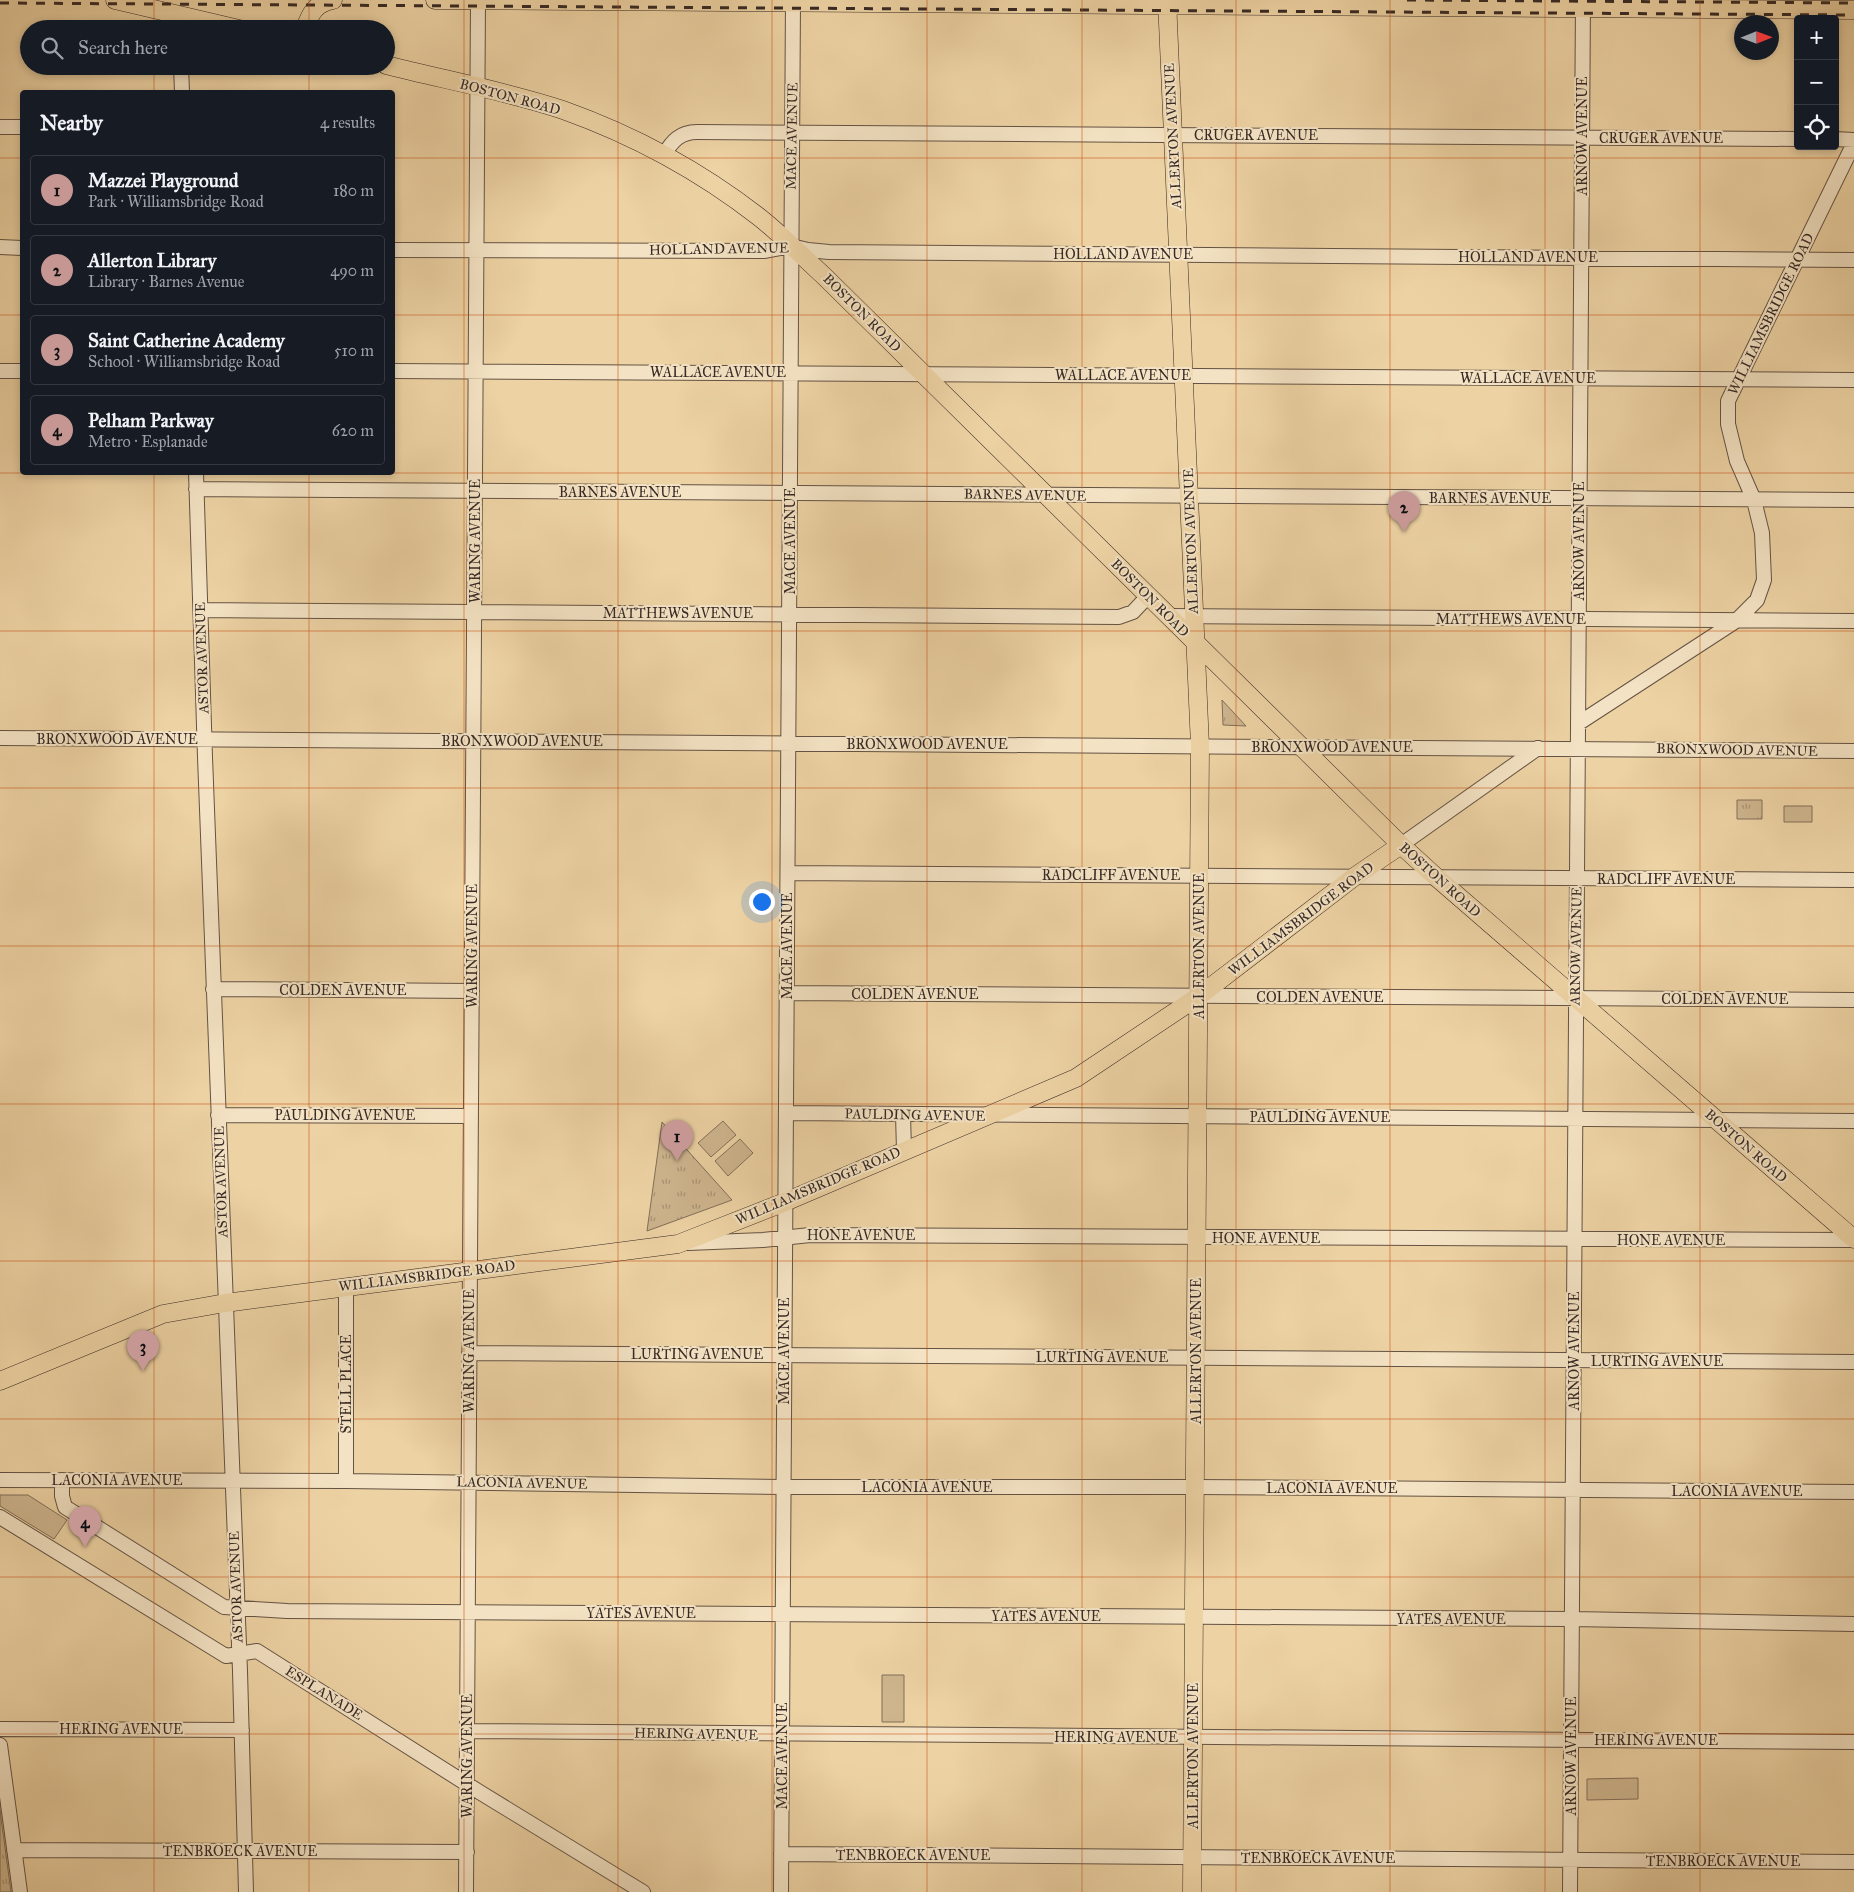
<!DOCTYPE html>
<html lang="en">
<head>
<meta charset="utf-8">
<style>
	:root { --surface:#171b24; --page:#20242c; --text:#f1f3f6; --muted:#9ea1a6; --line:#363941; --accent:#c59692 }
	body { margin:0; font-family:"IM FELL Great Primer",serif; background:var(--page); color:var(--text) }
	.controls { position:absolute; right:15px; top:15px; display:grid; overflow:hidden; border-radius:5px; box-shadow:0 2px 8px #0003 }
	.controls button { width:45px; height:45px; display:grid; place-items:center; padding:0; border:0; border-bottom:1px solid var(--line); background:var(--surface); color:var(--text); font:25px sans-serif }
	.compass { position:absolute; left:1734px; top:15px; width:45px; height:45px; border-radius:50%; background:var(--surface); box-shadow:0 2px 8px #0003; rotate:89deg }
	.you { position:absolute; left:761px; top:901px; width:18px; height:18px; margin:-12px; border:4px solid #fff; border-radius:50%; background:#1a73e8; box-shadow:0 0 0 8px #1a73e833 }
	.badge { display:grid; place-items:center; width:32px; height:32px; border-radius:50%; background:var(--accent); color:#111; font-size:16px; font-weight:700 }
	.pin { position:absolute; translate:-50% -41px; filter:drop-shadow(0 1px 2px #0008) }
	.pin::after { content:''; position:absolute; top:26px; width:18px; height:15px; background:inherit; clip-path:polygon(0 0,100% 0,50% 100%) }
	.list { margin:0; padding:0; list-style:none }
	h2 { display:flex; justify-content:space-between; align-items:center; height:65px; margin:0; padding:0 20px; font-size:21px }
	h2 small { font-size:16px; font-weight:400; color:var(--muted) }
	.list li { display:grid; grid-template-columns:32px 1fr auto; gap:15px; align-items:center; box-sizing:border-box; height:70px; margin:0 10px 10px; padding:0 10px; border:1px solid var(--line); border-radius:5px }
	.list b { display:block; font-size:19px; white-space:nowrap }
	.list p { margin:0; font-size:16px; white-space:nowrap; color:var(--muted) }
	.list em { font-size:16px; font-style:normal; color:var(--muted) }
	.icon { flex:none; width:28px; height:28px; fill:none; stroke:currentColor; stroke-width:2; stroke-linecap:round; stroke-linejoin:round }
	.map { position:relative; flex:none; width:1854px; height:1892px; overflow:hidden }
	.search { position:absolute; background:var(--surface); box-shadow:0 2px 8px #0003; left:20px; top:20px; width:375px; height:55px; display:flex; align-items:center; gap:12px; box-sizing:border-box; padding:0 18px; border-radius:28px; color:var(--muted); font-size:19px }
	.panel { position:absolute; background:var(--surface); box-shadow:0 2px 8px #0003; left:20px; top:90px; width:375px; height:385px; border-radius:5px }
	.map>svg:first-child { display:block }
	.green { fill:#ceb58e; stroke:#826f5a }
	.park { fill:url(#park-tufts); stroke:#826f5a }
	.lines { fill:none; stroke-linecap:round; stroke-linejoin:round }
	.minor-casing { stroke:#645344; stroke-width:16 }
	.major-casing { stroke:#362925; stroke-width:19 }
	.minor { stroke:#f3e2c3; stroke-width:14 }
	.major { stroke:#edd2a3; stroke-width:18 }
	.rail { stroke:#362925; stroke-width:3; stroke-dasharray:9 9; stroke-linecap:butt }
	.grid { fill:none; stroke:#c44f11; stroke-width:1; stroke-opacity:0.55 }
	.labels { text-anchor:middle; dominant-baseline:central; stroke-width:4; stroke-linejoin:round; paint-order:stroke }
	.street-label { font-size:14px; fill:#362925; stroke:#f3e2c3 }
</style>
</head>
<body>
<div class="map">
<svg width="1854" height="1892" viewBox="0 0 1854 1892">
	<defs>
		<pattern id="park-tufts" width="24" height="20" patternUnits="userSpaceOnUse" patternTransform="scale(1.25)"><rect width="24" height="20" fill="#ceb58e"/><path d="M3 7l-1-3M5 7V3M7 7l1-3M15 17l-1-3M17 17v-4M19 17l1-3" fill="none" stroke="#a89374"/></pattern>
	</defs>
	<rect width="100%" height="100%" fill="#edd2a3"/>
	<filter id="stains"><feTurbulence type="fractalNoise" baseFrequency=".004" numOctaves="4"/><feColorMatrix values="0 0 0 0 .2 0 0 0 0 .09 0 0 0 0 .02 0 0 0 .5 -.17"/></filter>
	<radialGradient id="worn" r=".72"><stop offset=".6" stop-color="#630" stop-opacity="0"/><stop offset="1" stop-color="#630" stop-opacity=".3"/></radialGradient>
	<!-- green -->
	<path class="green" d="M 1784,806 L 1812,806 L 1812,822 L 1784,822 Z
		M 723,1121 L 736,1135 L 711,1157 L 698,1143 Z
		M 740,1139 L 753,1153 L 728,1176 L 715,1161 Z
		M 0,1495 L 28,1495 L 67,1520 L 54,1539 L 0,1506 Z
		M 882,1675 L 904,1675 L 904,1722 L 882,1722 Z
		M 1638,1778 L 1638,1799 L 1587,1800 L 1587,1779 Z
		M 0,1781 L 15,1892 L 0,1892 Z"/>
	<!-- park -->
	<path class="park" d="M 1222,700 L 1246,726 L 1223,725 Z
		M 1737,800 L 1762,800 L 1762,819 L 1737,819 Z
		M 662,1122 L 732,1200 L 647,1231 Z
		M 0,1811 L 11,1892 L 0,1892 Z"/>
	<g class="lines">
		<defs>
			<path id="minor" d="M 181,29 L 183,15
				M 181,66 L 182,92
				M 0,127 L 22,127
				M 1835,139 L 1854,140
				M 664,155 C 672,141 680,132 697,132 L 1798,139
				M 0,247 L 22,248
				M 392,250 L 765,251 L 791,246 L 808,250 L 829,252 L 1854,260
				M 0,371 L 22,371
				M 392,371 L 1854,380
				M 196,472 L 205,757 L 240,1671 L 246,1892
				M 196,489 L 1854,500
				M 201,610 L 1119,617 L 1133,612 L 1148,596
				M 1168,616 L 1854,621
				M 1579,723 L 1736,621 L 1757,600 L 1764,580 L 1762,533 L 1754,500 L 1737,461 L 1728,424 L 1728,401 L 1854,143
				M 0,738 L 1854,751
				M 1401,845 L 1538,748
				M 788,873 L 1854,880
				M 213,989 L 472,991
				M 787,993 L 1854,1000
				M 786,1113 L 1854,1121
				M 218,1115 L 471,1116
				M 903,1115 L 904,1150
				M 688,1243 L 763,1240 L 810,1235 L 1854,1240
				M 346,1287 L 346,1481
				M 469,1353 L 1854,1362
				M 0,1480 L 346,1481 L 783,1487 L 1195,1487 L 1854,1492
				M 62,1480 L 62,1496 L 65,1507 L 224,1607 L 287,1611 L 1572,1619 L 1854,1624
				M 0,1517 L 226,1656 L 257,1651 L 481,1793 L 643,1892
				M 0,1729 L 242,1730
				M 467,1731 L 1854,1742
				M 0,1745 L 20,1892
				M 14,1850 L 467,1852
				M 781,1854 L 1854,1862
				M 466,1892 L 478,0
				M 781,1892 L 793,0
				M 1570,1892 L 1583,0"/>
			<path id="major" d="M 115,0 L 239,29
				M 435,0 L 1854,10
				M 1167,0 L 1200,746 L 1192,1892
				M 305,29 C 310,13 316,3 333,0
				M 386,65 C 445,80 506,91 563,110 C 633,135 700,171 759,217 C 782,235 802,256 824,276 L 1401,845 L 1436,877 L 1854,1239
				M 0,1381 L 163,1314 L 225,1303 L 678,1244 L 785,1202 L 1076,1078 L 1199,996 L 1354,877 L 1401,845"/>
		</defs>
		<!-- minor casing -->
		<use href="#minor" class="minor-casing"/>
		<!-- major casing -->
		<use href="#major" class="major-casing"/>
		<!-- minor -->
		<use href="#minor" class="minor"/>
		<!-- major -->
		<use href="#major" class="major"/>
		<!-- rail -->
		<path class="rail" d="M 1407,0 L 1854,3
			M 0,3 L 1854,15"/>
	</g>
	<!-- grid -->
	<path class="grid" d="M 154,0 L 154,29M 309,0 L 309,29M 464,0 L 464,1892M 618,0 L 618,1892M 772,0 L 772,1892M 927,0 L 927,1892M 1082,0 L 1082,1892M 1236,0 L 1236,1892M 1390,0 L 1390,1892M 1545,0 L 1545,1892M 1700,0 L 1700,1892M 154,66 L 154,92M 309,66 L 309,92M 0,158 L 22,158M 392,158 L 1854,158M 0,315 L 22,315M 392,315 L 1854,315M 154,472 L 154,1892M 309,472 L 309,1892M 0,473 L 1854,473M 0,631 L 1854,631M 0,788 L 1854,788M 0,946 L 1854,946M 0,1104 L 1854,1104M 0,1261 L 1854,1261M 0,1419 L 1854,1419M 0,1577 L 1854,1577M 0,1734 L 1854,1734"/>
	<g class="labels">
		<!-- street labels -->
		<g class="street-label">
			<text transform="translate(510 97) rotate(15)">BOSTON ROAD</text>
			<text x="1256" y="135">CRUGER AVENUE</text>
			<text transform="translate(792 136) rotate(-89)">MACE AVENUE</text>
			<text transform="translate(1173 136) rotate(-93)">ALLERTON AVENUE</text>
			<text transform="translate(1582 136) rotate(-90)">ARNOW AVENUE</text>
			<text x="1661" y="138">CRUGER AVENUE</text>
			<text transform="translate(719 249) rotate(-1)">HOLLAND AVENUE</text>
			<text x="1123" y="254">HOLLAND AVENUE</text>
			<text x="1528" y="257">HOLLAND AVENUE</text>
			<text transform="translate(862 313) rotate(45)">BOSTON ROAD</text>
			<text transform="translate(1771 314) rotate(-64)">WILLIAMSBRIDGE ROAD</text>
			<text x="718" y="372">WALLACE AVENUE</text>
			<text x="1123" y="375">WALLACE AVENUE</text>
			<text x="1528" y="378">WALLACE AVENUE</text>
			<text x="620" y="492">BARNES AVENUE</text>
			<text transform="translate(1025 495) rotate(1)">BARNES AVENUE</text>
			<text x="1490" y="498">BARNES AVENUE</text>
			<text transform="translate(475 541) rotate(-90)">WARING AVENUE</text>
			<text transform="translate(790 541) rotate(-90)">MACE AVENUE</text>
			<text transform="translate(1191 541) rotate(-92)">ALLERTON AVENUE</text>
			<text transform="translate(1579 541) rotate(-90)">ARNOW AVENUE</text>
			<text transform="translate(1150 598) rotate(45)">BOSTON ROAD</text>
			<text x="678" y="613">MATTHEWS AVENUE</text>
			<text x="1511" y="619">MATTHEWS AVENUE</text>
			<text transform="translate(202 658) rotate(-92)">ASTOR AVENUE</text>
			<text x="117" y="739">BRONXWOOD AVENUE</text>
			<text x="522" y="741">BRONXWOOD AVENUE</text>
			<text x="927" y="744">BRONXWOOD AVENUE</text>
			<text x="1332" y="747">BRONXWOOD AVENUE</text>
			<text transform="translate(1737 750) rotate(1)">BRONXWOOD AVENUE</text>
			<text x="1111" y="875">RADCLIFF AVENUE</text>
			<text x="1666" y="879">RADCLIFF AVENUE</text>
			<text transform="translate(1440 880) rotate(42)">BOSTON ROAD</text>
			<text transform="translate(1301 919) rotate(-37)">WILLIAMSBRIDGE ROAD</text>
			<text transform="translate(472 946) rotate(-90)">WARING AVENUE</text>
			<text transform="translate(787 946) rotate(-90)">MACE AVENUE</text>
			<text transform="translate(1199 946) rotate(-90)">ALLERTON AVENUE</text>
			<text transform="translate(1576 946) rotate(-89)">ARNOW AVENUE</text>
			<text x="343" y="990">COLDEN AVENUE</text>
			<text x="915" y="994">COLDEN AVENUE</text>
			<text x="1320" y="997">COLDEN AVENUE</text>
			<text x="1725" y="999">COLDEN AVENUE</text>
			<text x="345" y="1115">PAULDING AVENUE</text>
			<text transform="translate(915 1115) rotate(1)">PAULDING AVENUE</text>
			<text x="1320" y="1117">PAULDING AVENUE</text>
			<text transform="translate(1746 1146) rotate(41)">BOSTON ROAD</text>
			<text transform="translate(221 1182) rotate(-92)">ASTOR AVENUE</text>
			<text transform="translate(818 1186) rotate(-23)">WILLIAMSBRIDGE ROAD</text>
			<text x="861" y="1235">HONE AVENUE</text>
			<text x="1266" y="1238">HONE AVENUE</text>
			<text x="1671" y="1240">HONE AVENUE</text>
			<text transform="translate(427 1276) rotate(-7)">WILLIAMSBRIDGE ROAD</text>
			<text transform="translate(469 1351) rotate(-90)">WARING AVENUE</text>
			<text transform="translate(784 1351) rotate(-90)">MACE AVENUE</text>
			<text transform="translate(1196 1351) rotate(-90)">ALLERTON AVENUE</text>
			<text transform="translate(1574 1351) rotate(-90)">ARNOW AVENUE</text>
			<text x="697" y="1354">LURTING AVENUE</text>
			<text x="1102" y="1357">LURTING AVENUE</text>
			<text x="1657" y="1361">LURTING AVENUE</text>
			<text transform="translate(346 1384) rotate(-90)">STELL PLACE</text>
			<text x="117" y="1480">LACONIA AVENUE</text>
			<text transform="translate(522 1483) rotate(1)">LACONIA AVENUE</text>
			<text x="927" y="1487">LACONIA AVENUE</text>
			<text x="1332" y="1488">LACONIA AVENUE</text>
			<text x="1737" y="1491">LACONIA AVENUE</text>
			<text transform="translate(236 1587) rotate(-92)">ASTOR AVENUE</text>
			<text x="641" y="1613">YATES AVENUE</text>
			<text x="1046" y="1616">YATES AVENUE</text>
			<text x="1451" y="1619">YATES AVENUE</text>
			<text transform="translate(324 1693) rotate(32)">ESPLANADE</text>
			<text x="121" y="1729">HERING AVENUE</text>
			<text transform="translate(696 1734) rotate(1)">HERING AVENUE</text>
			<text x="1116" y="1737">HERING AVENUE</text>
			<text x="1656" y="1740">HERING AVENUE</text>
			<text transform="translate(467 1756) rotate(-90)">WARING AVENUE</text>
			<text transform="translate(782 1756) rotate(-90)">MACE AVENUE</text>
			<text transform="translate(1193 1756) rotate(-90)">ALLERTON AVENUE</text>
			<text transform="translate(1571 1756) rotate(-90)">ARNOW AVENUE</text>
			<text x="240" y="1851">TENBROECK AVENUE</text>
			<text x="913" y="1855">TENBROECK AVENUE</text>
			<text x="1318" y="1858">TENBROECK AVENUE</text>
			<text x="1723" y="1861">TENBROECK AVENUE</text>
		</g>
	</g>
	<rect width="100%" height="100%" filter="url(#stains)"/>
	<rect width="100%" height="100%" fill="url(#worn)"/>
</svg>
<div class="controls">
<button>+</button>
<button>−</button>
<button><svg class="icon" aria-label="locate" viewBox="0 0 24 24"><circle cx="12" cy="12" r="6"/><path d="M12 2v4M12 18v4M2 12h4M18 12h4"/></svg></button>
</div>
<svg class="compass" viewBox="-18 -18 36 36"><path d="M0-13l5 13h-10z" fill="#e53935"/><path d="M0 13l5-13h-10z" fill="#9ea1a6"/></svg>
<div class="you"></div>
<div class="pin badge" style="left:677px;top:1161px">1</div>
<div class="pin badge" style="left:1404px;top:532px">2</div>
<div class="pin badge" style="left:143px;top:1371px">3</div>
<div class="pin badge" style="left:85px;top:1547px">4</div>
<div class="search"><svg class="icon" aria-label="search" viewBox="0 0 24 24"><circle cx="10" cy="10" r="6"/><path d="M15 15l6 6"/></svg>Search here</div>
<section class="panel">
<h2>Nearby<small>4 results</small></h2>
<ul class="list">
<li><span class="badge">1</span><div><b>Mazzei Playground</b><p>Park · Williamsbridge Road</p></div><em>180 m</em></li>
<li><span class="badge">2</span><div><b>Allerton Library</b><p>Library · Barnes Avenue</p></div><em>490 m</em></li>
<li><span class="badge">3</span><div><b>Saint Catherine Academy</b><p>School · Williamsbridge Road</p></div><em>510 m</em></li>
<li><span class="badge">4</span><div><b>Pelham Parkway</b><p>Metro · Esplanade</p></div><em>620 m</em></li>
</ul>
</section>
</div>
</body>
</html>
